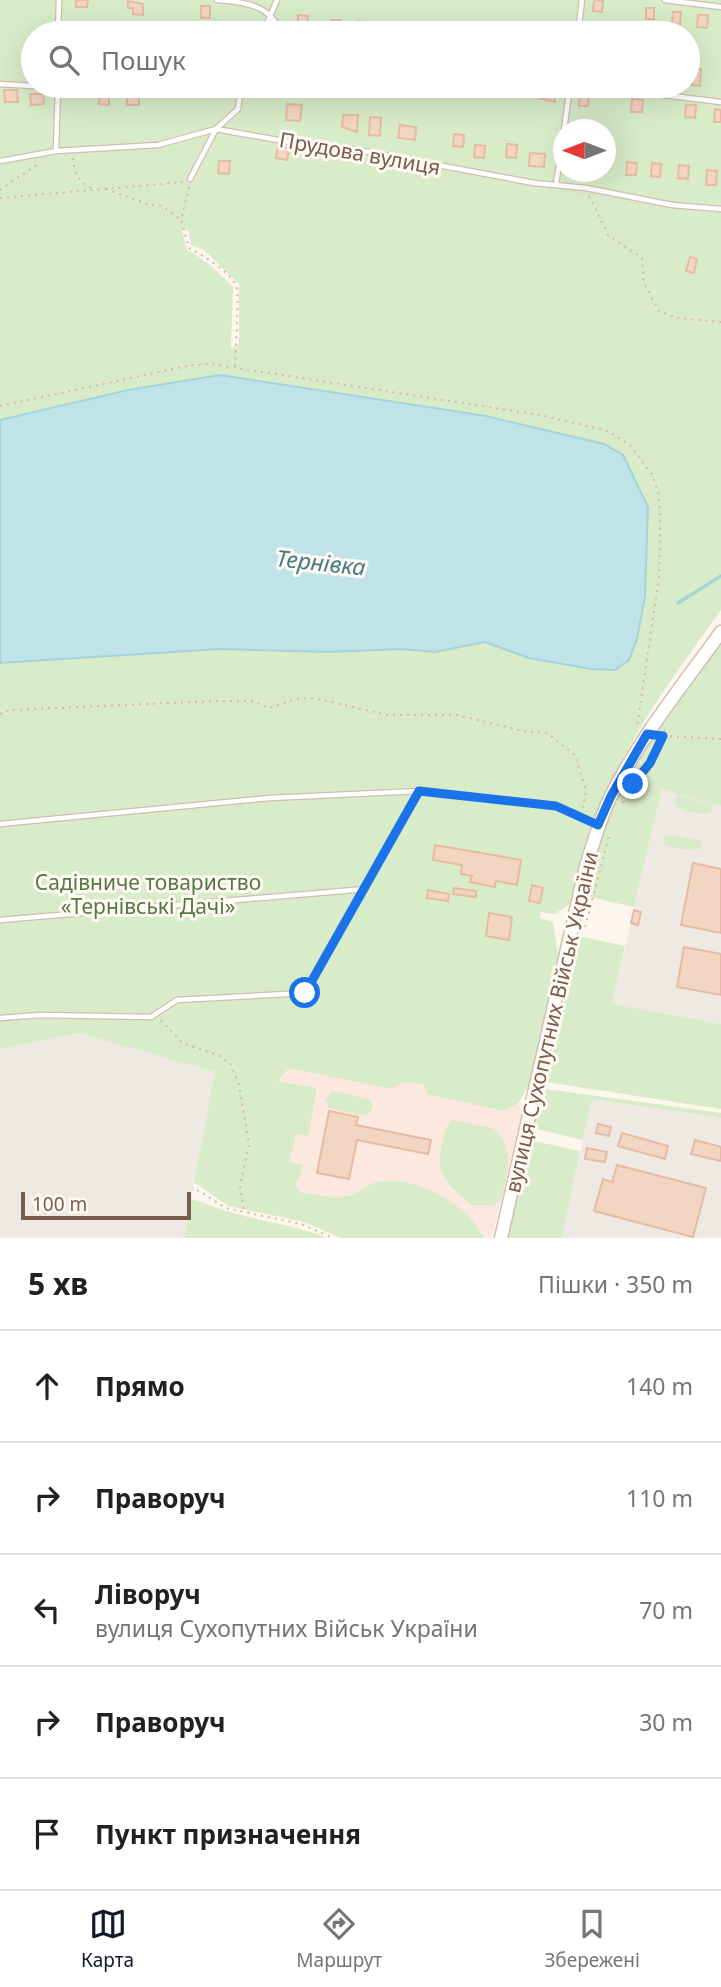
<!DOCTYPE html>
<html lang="uk">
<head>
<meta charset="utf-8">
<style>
	:root { --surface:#fff; --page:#f2f2f2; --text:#202124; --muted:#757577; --line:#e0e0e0; --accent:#111827 }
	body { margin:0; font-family:"Noto Sans",sans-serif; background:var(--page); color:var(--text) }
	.compass { position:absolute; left:553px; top:119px; width:63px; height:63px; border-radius:50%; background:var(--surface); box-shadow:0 7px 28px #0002; rotate:270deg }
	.scale { position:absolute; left:21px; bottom:18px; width:170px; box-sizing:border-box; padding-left:7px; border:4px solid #7a5c4d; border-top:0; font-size:19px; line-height:24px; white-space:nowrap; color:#7a5c4d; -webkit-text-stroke:5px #fffaf3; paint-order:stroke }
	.stop { position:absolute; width:21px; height:21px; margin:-16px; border:5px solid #1a73e8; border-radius:50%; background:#fff }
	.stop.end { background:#1a73e8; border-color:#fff; box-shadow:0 2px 7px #0008 }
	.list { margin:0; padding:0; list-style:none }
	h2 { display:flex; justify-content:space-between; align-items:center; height:91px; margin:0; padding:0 28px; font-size:30px }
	h2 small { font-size:23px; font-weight:400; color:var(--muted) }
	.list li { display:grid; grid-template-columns:46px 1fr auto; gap:21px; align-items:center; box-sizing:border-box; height:112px; padding:0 28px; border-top:2px solid var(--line) }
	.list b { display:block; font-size:26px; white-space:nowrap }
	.list p { margin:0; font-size:23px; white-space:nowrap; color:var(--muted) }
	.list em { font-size:23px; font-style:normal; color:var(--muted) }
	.icon { flex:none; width:38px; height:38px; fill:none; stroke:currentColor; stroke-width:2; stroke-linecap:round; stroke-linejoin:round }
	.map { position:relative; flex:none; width:721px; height:1238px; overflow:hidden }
	.search { position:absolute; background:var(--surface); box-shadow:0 7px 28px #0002; left:21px; right:21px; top:21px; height:77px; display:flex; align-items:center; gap:18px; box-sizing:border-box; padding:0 24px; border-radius:38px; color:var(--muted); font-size:26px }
	.sheet { height:651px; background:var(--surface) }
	nav { display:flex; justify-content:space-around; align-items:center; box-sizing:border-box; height:98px; border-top:2px solid var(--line); background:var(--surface); font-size:19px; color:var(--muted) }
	nav a { display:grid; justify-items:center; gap:4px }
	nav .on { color:var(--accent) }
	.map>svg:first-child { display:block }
	.commercial { fill:#fde8e0 }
	.industrial { fill:#efe9e4 }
	.green { fill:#d8ecc9; fill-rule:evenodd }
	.water { fill:#bfe3e8; stroke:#a5d3da; stroke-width:2 }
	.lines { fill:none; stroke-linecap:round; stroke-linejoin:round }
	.stream { stroke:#a5d3da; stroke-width:3.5 }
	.building { fill:#f3d5c3; stroke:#e6bba3; stroke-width:2 }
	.service-casing { stroke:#d1beb0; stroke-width:7 }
	.tertiary-casing { stroke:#d1beb0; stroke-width:15 }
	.path { stroke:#d9b8a5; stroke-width:2; stroke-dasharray:2 5; stroke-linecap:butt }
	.service { stroke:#fff; stroke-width:4.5 }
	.tertiary { stroke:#fff; stroke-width:12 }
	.route { stroke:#1a73e8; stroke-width:9 }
	.labels { text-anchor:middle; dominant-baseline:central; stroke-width:6; stroke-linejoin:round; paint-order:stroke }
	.street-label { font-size:21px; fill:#7a5c4d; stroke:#fffaf3 }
	.park-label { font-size:21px; fill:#537a41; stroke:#fffaf3 }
	.water-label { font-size:23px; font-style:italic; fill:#437c86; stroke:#fffaf3 }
</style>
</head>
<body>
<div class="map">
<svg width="721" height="1238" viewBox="0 0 721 1238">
	<rect width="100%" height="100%" fill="#fdf6ec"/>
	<!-- commercial -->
	<path class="commercial" d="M 295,1060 L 524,1106 L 492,1238 L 421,1238 L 251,1203 L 278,1081 Z"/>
	<!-- industrial -->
	<path class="industrial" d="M 662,788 L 721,806 L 721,1024 L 612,1004 Z
		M 79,1033 L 215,1072 L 184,1238 L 0,1238 L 0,1049 Z
		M 592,1099 L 721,1118 L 721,1238 L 529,1238 L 564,1227 Z"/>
	<!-- green -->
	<path class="green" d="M 0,0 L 721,0 L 721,610 C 674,675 625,742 594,818 L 558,804 L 557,809 L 590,827 L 570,904 L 554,914 L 541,912 L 540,918 L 553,922 L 558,954 L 529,1085 L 517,1105 L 503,1111 L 427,1094 L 423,1085 L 404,1082 L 391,1089 L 289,1068 L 278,1081 L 317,1088 L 308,1136 L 296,1134 L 289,1162 L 303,1165 L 300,1178 L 295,1184 L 302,1193 C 320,1195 339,1201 355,1193 C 364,1189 369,1183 379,1182 C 416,1175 468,1204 484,1238 L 341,1238 L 304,1222 L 228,1206 L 194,1182 L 215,1072 L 79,1033 L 0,1049 L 0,663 L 220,649 L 329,652 L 402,649 L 435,652 L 485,642 L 529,658 L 591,669 L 645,596 L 648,507 L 623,455 L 604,444 L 486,416 L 220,375 L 128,390 L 0,420 ZM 33,33 L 688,33 L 688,86 L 33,86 ZM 564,130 L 606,130 L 606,172 L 564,172 ZM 182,230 L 188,230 L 191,245 L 204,250 L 239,284 L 239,344 L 231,349 L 233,287 C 220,273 203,258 187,250 Z
		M 721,642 L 721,806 L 662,789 L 634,907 L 585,896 C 600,797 664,720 721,642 Z
		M 678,795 L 711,804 L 712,811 L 707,814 L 683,811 L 674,801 Z
		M 668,834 L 701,841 L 703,845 L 700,849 C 690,851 671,849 663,843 L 663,838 Z
		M 579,936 L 625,946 L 612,1004 L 721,1024 L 721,1109 L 546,1082 Z
		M 546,1089 L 721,1113 L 721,1118 L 592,1099 L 583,1140 L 537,1129 C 530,1117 535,1097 546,1089 Z
		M 333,1091 L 369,1099 L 373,1105 L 371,1112 L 365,1116 L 329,1108 L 325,1099 Z
		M 453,1120 L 493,1128 C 517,1147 507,1174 501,1200 L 493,1205 L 471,1205 C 445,1180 434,1177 443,1139 C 445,1131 446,1124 453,1120 Z
		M 534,1141 L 580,1151 L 562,1238 L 507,1238 L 528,1145 Z
		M 191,1199 C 204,1202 214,1208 227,1211 C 260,1222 294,1224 327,1238 L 184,1238 Z"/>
	<!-- water -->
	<path class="water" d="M 220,375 L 486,416 L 604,444 L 623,455 L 648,507 L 645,596 L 637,639 L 629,660 L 615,670 L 591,669 L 529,658 L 485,642 L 435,652 L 402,649 L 329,652 L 220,649 L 0,663 L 0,420 L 128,390 Z"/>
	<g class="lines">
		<!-- stream -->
		<path class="stream" d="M 678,603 L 721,576"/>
	</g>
	<!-- building -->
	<path class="building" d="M 76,0 L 88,0 L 87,7 L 76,7 Z
		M 594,0 L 603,1 L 602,12 L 593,11 Z
		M 128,1 L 143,4 L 143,15 L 133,14 L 133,8 L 128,8 Z
		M 201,6 L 210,6 L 210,18 L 201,18 Z
		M 646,8 L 654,8 L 654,19 L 646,19 Z
		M 673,12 L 681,12 L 680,26 L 672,25 Z
		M 298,15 L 308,16 L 307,29 L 297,28 Z
		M 698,15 L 708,15 L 707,28 L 697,27 Z
		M 331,20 L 341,20 L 340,33 L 330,32 Z
		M 357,21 L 368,22 L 367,33 L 356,33 Z
		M 414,23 L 423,24 L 421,33 L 412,33 Z
		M 693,68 L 701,69 L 700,86 L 692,85 Z
		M 514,86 L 525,86 L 524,94 L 514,94 Z
		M 540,86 L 555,87 L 555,102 L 539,98 Z
		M 4,90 L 17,90 L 18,102 L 5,102 Z
		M 580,93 L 589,94 L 588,106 L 579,106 Z
		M 30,94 L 43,94 L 44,104 L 31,105 Z
		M 100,94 L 109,94 L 109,105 L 99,104 Z
		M 139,96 L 139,105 L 127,105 L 127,97 Z
		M 632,99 L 643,100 L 642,112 L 631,112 Z
		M 287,104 L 302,105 L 300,121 L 286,120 Z
		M 686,105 L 696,105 L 695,118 L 685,117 Z
		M 715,109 L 721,110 L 721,122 L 714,122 Z
		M 343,115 L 358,115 L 357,132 L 342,127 Z
		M 370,117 L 381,118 L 380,136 L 369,135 Z
		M 400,125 L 416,127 L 415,140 L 398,138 Z
		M 454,134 L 464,135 L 463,147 L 453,146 Z
		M 507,144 L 517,145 L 516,158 L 506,157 Z
		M 475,145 L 485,146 L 484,158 L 474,157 Z
		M 278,146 L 289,148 L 287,160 L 276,158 Z
		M 530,153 L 545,154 L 544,167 L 529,166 Z
		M 219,161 L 230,161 L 229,174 L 218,173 Z
		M 627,162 L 637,163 L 636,175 L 626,175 Z
		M 652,163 L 661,164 L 660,177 L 651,176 Z
		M 679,165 L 689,166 L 688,179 L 678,178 Z
		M 707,170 L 717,171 L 716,185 L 706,185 Z
		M 690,257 L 697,259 L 694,273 L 686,271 Z
		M 435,845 L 521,860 L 517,885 L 496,881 L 495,887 L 470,882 L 472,876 L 461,874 L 462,865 L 433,860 Z
		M 693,863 L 721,869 L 721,933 L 681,925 Z
		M 532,885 L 543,888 L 540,903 L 529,901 Z
		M 454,888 L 476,891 L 476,897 L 453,894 Z
		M 428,890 L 449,894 L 448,901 L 427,898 Z
		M 634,910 L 641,912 L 638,925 L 631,923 Z
		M 489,913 L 512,917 L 509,940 L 486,936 Z
		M 684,947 L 721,954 L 721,995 L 677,987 Z
		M 329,1111 L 358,1117 L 356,1125 L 431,1140 L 428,1154 L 357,1140 L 349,1179 L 317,1173 Z
		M 598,1124 L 611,1127 L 609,1136 L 596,1133 Z
		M 622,1133 L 668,1146 L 665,1159 L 618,1146 Z
		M 695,1140 L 721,1147 L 721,1161 L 691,1154 Z
		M 587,1148 L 607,1152 L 605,1162 L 585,1159 Z
		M 617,1165 L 706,1188 L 693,1237 L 594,1211 L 603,1179 L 612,1182 Z"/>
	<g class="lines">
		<defs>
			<path id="service" d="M 217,0 C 245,2 271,5 281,33
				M 665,0 L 721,7
				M 58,33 L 59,0
				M 263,33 L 277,0
				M 578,33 L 582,0
				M 0,84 L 33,86
				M 39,86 L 169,92
				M 589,86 L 721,102
				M 564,130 L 570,86
				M 56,151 L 58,86
				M 0,161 L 56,151 L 158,145 L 216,129 L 306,145 L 347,148 L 534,183 L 586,188 L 672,205 L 721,209
				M 190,179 L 216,129 L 238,109 L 241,86
				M 556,184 L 564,132
				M 0,824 L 270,798 L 419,791 L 556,806 L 598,825
				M 0,920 L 365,889 L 419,791
				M 0,1018 L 40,1015 L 151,1017 L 177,1000 L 305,993 L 365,889"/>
			<path id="tertiary" d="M 501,1238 L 586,866 C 594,842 600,817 612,794 C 641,736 683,685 721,632"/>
		</defs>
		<!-- service casing -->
		<use href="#service" class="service-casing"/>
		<!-- tertiary casing -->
		<use href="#tertiary" class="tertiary-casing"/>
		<!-- path -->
		<path class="path" d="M 73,158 C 74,174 78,180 92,189
			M 189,187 L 181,220 L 189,248 C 203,256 227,269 236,285 C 240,294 235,352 235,367
			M 106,189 L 147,204 L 162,206 L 180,219
			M 0,190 L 39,163
			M 589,196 L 608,235 L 642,258 L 644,283 L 659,311 L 678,318 L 721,322
			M 0,198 L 183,182
			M 0,406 L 192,365 L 211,364 L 540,415 L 608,431 L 631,446 L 653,476 L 659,495 L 660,524 L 659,577 L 637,727
			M 0,714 L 9,710 L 218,701 L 253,701 L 269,708 L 296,699 L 314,698 L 387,715 L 457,715 L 523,731 L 547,733 L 575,755 L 586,791 L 583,808
			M 663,736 L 721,739
			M 622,803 L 650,763 L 665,730
			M 585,927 L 609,837
			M 161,1020 L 182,1043 L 218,1055 L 231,1065 L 239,1085 L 249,1144 L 240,1186 L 244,1212
			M 197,1190 L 226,1208 L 301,1224 L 333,1238"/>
		<!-- service -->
		<use href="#service" class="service"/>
		<!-- tertiary -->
		<use href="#tertiary" class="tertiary"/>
	</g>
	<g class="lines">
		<!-- route -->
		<path class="route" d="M 305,993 L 419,791 L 556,806 L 598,825 L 611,796 L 647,734 L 663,736 L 650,763 L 633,784"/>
	</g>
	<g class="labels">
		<!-- street labels -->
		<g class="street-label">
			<text transform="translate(360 153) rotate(10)">Прудова вулиця</text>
			<text transform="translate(551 1022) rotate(-77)">вулиця Сухопутних Військ України</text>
		</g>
		<!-- park labels -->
		<g class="park-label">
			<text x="148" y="882">Садівниче товариство<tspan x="148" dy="24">«Тернівські Дачі»</tspan></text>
		</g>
		<!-- water labels -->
		<g class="water-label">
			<text transform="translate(321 562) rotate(6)">Тернівка</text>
		</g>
	</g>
</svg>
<svg class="compass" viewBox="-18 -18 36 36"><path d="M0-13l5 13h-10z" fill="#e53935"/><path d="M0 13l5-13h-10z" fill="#757577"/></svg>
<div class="scale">100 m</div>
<div class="stop" style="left:305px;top:993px"></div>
<div class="stop end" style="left:633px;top:784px"></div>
<div class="search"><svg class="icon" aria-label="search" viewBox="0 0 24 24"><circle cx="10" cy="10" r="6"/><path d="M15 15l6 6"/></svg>Пошук</div>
</div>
<section class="sheet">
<h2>5 хв<small>Пішки · 350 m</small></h2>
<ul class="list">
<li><svg class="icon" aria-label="ahead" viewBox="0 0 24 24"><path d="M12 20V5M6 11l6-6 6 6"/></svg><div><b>Прямо</b></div><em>140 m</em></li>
<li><svg class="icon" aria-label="right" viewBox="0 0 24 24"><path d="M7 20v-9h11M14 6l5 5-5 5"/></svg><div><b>Праворуч</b></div><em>110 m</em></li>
<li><svg class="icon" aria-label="left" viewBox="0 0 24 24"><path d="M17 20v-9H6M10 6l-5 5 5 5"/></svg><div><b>Ліворуч</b><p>вулиця Сухопутних Військ України</p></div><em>70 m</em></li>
<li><svg class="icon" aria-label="right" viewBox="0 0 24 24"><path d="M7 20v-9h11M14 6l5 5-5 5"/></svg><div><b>Праворуч</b></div><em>30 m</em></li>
<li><svg class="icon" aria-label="arrive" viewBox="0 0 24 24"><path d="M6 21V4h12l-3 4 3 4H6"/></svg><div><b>Пункт призначення</b></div></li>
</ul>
</section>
<nav>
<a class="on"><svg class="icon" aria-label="map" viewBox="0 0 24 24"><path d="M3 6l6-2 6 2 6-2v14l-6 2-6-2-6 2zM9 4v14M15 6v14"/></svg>Карта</a>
<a><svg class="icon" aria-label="directions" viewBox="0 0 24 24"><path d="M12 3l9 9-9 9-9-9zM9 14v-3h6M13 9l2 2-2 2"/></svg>Маршрут</a>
<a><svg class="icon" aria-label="saved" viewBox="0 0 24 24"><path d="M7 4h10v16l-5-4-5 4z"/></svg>Збережені</a>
</nav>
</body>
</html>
